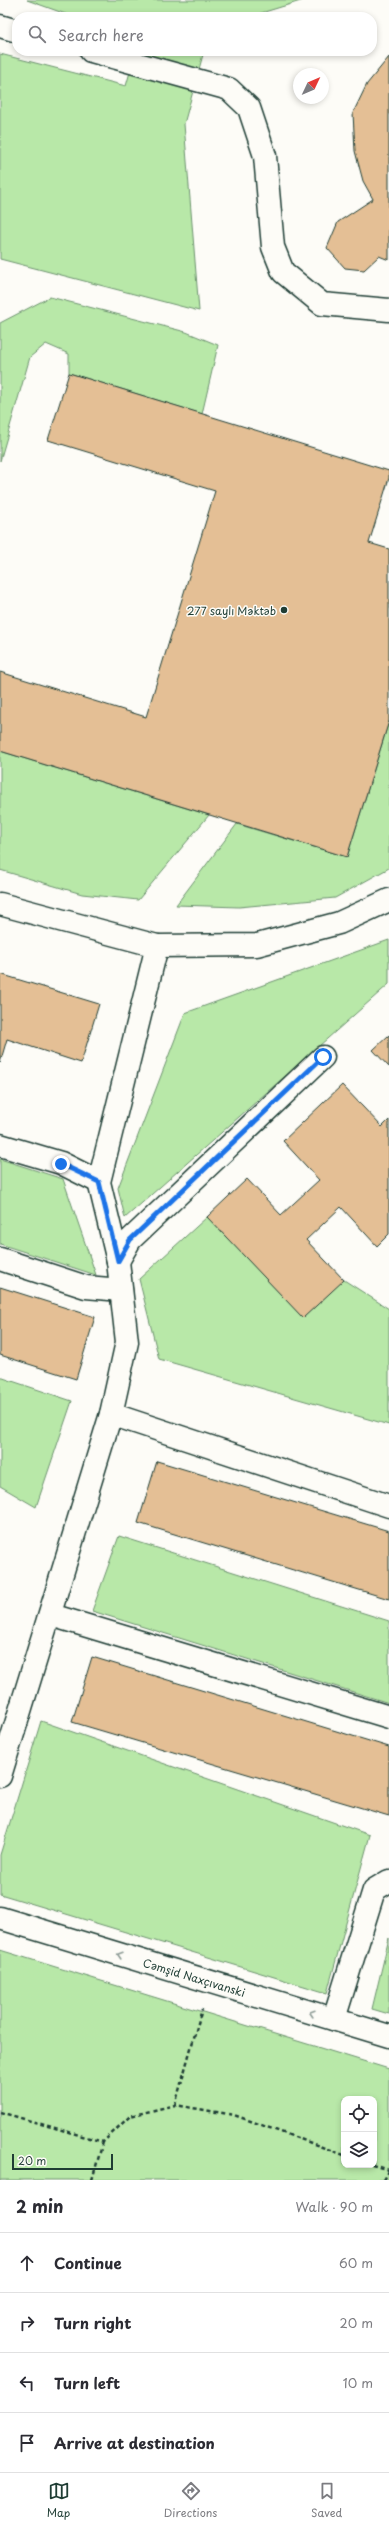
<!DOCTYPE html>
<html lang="en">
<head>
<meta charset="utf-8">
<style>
	:root { --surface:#fff; --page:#f2f2f3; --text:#2b2b33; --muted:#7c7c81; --line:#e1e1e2; --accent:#1f3d34 }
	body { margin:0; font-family:"Playpen Sans",sans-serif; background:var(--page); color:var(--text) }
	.controls { position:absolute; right:12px; bottom:12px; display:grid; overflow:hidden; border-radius:8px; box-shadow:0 2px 6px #0003 }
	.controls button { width:36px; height:36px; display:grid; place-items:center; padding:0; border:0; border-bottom:1px solid var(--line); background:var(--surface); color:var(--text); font:20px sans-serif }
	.compass { position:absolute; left:293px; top:68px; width:36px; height:36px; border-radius:50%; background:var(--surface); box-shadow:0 2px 6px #0003; rotate:46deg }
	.scale { position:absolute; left:12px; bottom:10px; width:101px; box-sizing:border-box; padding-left:4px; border:2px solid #1f3d34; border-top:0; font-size:11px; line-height:14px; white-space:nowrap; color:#1f3d34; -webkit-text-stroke:3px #fdfcf7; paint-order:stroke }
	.stop { position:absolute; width:12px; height:12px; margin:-9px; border:3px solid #1a73e8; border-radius:50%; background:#fff }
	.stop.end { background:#1a73e8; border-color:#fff; box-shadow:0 1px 4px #0008 }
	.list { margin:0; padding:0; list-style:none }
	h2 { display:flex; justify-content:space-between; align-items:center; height:52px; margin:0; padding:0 16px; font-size:17px }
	h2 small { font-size:13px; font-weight:400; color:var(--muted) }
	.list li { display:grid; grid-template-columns:26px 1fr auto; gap:12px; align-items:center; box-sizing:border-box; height:60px; padding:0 16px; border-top:1px solid var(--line) }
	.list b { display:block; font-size:15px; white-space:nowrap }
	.list em { font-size:13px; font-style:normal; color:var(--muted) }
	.icon { flex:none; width:22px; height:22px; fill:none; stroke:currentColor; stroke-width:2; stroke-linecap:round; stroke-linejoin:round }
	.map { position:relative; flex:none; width:389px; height:2180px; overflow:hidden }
	.search { position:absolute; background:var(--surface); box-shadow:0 2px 6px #0003; left:12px; right:12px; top:12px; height:44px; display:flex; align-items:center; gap:10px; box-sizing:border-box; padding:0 14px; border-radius:16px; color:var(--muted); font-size:15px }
	.sheet { height:292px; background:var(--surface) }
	nav { display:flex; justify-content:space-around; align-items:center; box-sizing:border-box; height:56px; border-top:1px solid var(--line); background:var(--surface); font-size:11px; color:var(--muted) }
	nav a { display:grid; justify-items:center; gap:2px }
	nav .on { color:var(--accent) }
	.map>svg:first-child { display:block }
	.green { fill:#b8e8a8; stroke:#6c926e; fill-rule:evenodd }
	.building { fill:#e4bf95; stroke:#1f3d34 }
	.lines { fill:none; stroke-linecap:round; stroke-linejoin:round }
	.minor-casing { stroke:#1f3d34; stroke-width:25 }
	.path { stroke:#1f3d34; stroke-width:2.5; stroke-dasharray:4 3; stroke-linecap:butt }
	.minor { stroke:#fdfcf7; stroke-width:22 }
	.oneway { stroke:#8e9c96 }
	.route { stroke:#1a73e8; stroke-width:5 }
	.poi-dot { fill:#1f3d34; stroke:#fdfcf7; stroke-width:1.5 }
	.labels { text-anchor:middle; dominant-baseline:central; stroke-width:3; stroke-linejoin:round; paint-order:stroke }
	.poi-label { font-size:11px; fill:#1f3d34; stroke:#fdfcf7; text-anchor:end }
	.street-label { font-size:11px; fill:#1f3d34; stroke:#fdfcf7 }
</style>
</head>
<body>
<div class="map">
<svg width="389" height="2180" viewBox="0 0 389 2180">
	<rect width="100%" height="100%" fill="#fdfcf7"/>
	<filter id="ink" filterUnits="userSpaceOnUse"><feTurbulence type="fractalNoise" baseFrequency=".025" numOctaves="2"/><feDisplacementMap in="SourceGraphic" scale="8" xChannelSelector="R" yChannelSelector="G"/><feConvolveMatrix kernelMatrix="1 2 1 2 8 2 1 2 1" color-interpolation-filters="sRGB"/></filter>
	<g filter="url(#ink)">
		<!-- green -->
		<path class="green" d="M 27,0 L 304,0 L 248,17 L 74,17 Z
			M 136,51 L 204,51 L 184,124 L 199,311 L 0,259 L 0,54 L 126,86 Z
			M 50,297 L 186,332 L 218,345 L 202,414 L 69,373 L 69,354 L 46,344 L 30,357 L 0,461 L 0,323 Z
			M 389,721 L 389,868 L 335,898 L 239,907 L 176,905 L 237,824 L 347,857 Z
			M 0,751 L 209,815 L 138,900 L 82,894 L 0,870 Z
			M 389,940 L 389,984 L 125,1218 L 118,1188 L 185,1013 Z
			M 0,1159 L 63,1179 L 96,1275 L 0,1244 Z
			M 207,1217 L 344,1280 L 389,1309 L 389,1425 L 159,1359 L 139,1279 Z
			M 0,1377 L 72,1401 L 36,1507 L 0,1486 Z
			M 119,1536 L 389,1621 L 389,1703 L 92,1611 Z
			M 41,1721 L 370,1835 L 327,1993 L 0,1894 L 0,1855 Z
			M 389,1938 L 389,2014 L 372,2009 Z
			M 0,1950 L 389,2069 L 389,2180 L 0,2180 ZM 344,2099 L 374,2099 L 374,2165 L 344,2165 Z"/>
		<!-- building -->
		<path class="building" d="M 389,57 L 389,260 L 379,256 L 364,270 L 345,268 L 327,248 L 338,222 L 373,199 L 363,181 L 355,151 L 353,113 L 367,84 Z
			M 69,373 L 389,471 L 389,478 L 369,543 L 389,549 L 389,721 L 347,857 L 0,751 L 0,672 L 146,717 L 215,491 L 48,440 Z
			M 0,974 L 99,1004 L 81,1063 L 7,1039 L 0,1063 Z
			M 389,1035 L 389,1067 L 373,1050 Z
			M 342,1085 L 382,1127 L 389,1120 L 389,1234 L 377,1246 L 341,1207 L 306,1240 L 344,1280 L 303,1318 L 207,1217 L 247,1179 L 281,1215 L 319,1180 L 283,1141 Z
			M 0,1287 L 95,1317 L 76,1379 L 0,1355 Z
			M 157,1461 L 389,1531 L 389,1599 L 138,1523 Z
			M 92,1657 L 389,1747 L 389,1816 L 72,1722 Z"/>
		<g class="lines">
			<defs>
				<g id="minor">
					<path d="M 0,26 L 17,31"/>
					<path d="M 91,51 L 229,89 L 249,108 L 265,156 L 273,247 L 283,272 L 322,304 L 389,310"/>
					<path d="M 0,904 L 157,946 L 257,945 L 339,923 L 389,900"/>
					<path d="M 0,1145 L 61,1163 L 99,1182"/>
					<path d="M 0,1259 L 86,1287 L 121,1290"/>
					<path d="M 118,1261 L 130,1240 L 323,1057"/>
					<path d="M 111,1414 L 389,1506"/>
					<path d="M 51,1615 L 389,1717"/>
					<path d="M 0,1776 L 111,1414 L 127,1342 L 118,1261 L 99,1182 L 157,946"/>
					<path id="s1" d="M 0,1918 L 389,2036"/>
					<path d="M 334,2019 L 374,1890 L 389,1881"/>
				</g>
			</defs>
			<!-- minor casing -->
			<use href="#minor" class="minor-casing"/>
			<!-- path -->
			<path class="path" d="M 175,2105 L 202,2009
				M 0,2112 L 103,2142 L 130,2116 L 175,2105 L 234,2115 L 344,2155
				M 372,2165 L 389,2170
				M 92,2180 L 103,2142
				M 384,2180 L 389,2171"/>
			<!-- minor -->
			<use href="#minor" class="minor"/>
		</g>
		<!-- one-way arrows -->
		<defs><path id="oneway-chevron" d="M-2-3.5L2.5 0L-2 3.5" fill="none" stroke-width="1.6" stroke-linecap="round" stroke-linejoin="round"/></defs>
		<g class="oneway">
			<use href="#oneway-chevron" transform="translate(120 1955) rotate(-163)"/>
			<use href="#oneway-chevron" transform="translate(312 2013) rotate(-163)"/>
		</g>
	</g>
	<g class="lines" filter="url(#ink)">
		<!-- route -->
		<path class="route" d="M 61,1164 L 99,1182 L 118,1261 L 130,1240 L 323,1057"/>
	</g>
	<!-- markers -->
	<circle class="poi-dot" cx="284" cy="610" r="4"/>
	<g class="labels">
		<!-- poi labels -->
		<g class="poi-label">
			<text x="276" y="610">277 saylı Məktəb</text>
		</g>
		<!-- street labels -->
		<g class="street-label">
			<text stroke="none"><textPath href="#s1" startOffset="203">Cəmşid Naxçıvanski</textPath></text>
		</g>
	</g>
</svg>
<div class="controls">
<button><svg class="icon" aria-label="locate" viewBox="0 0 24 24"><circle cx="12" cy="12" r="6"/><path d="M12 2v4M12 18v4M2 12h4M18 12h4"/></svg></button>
<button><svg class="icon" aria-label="layers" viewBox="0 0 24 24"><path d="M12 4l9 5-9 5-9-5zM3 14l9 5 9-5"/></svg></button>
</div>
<svg class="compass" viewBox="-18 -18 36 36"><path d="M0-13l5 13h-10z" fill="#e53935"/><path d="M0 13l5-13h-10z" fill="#7c7c81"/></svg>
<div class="scale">20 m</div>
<div class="stop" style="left:323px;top:1057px"></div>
<div class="stop end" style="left:61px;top:1164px"></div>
<div class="search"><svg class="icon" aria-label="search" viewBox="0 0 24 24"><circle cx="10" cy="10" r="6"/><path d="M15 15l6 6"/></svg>Search here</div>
</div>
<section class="sheet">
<h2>2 min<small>Walk · 90 m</small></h2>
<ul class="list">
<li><svg class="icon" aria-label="ahead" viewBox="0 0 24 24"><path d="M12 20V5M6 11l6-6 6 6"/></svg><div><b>Continue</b></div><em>60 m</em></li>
<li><svg class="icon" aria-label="right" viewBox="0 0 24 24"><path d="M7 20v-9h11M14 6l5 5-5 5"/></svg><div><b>Turn right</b></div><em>20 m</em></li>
<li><svg class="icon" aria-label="left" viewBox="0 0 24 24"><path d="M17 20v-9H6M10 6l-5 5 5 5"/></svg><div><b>Turn left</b></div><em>10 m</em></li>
<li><svg class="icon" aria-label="arrive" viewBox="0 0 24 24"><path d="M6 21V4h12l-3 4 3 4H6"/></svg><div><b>Arrive at destination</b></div></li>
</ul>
</section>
<nav>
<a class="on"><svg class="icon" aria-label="map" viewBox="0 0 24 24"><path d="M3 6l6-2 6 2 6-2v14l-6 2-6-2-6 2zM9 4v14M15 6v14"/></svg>Map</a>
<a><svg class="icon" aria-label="directions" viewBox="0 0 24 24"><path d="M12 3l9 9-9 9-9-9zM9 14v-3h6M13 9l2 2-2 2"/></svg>Directions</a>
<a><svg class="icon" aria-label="saved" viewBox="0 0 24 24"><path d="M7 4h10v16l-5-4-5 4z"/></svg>Saved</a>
</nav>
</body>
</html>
